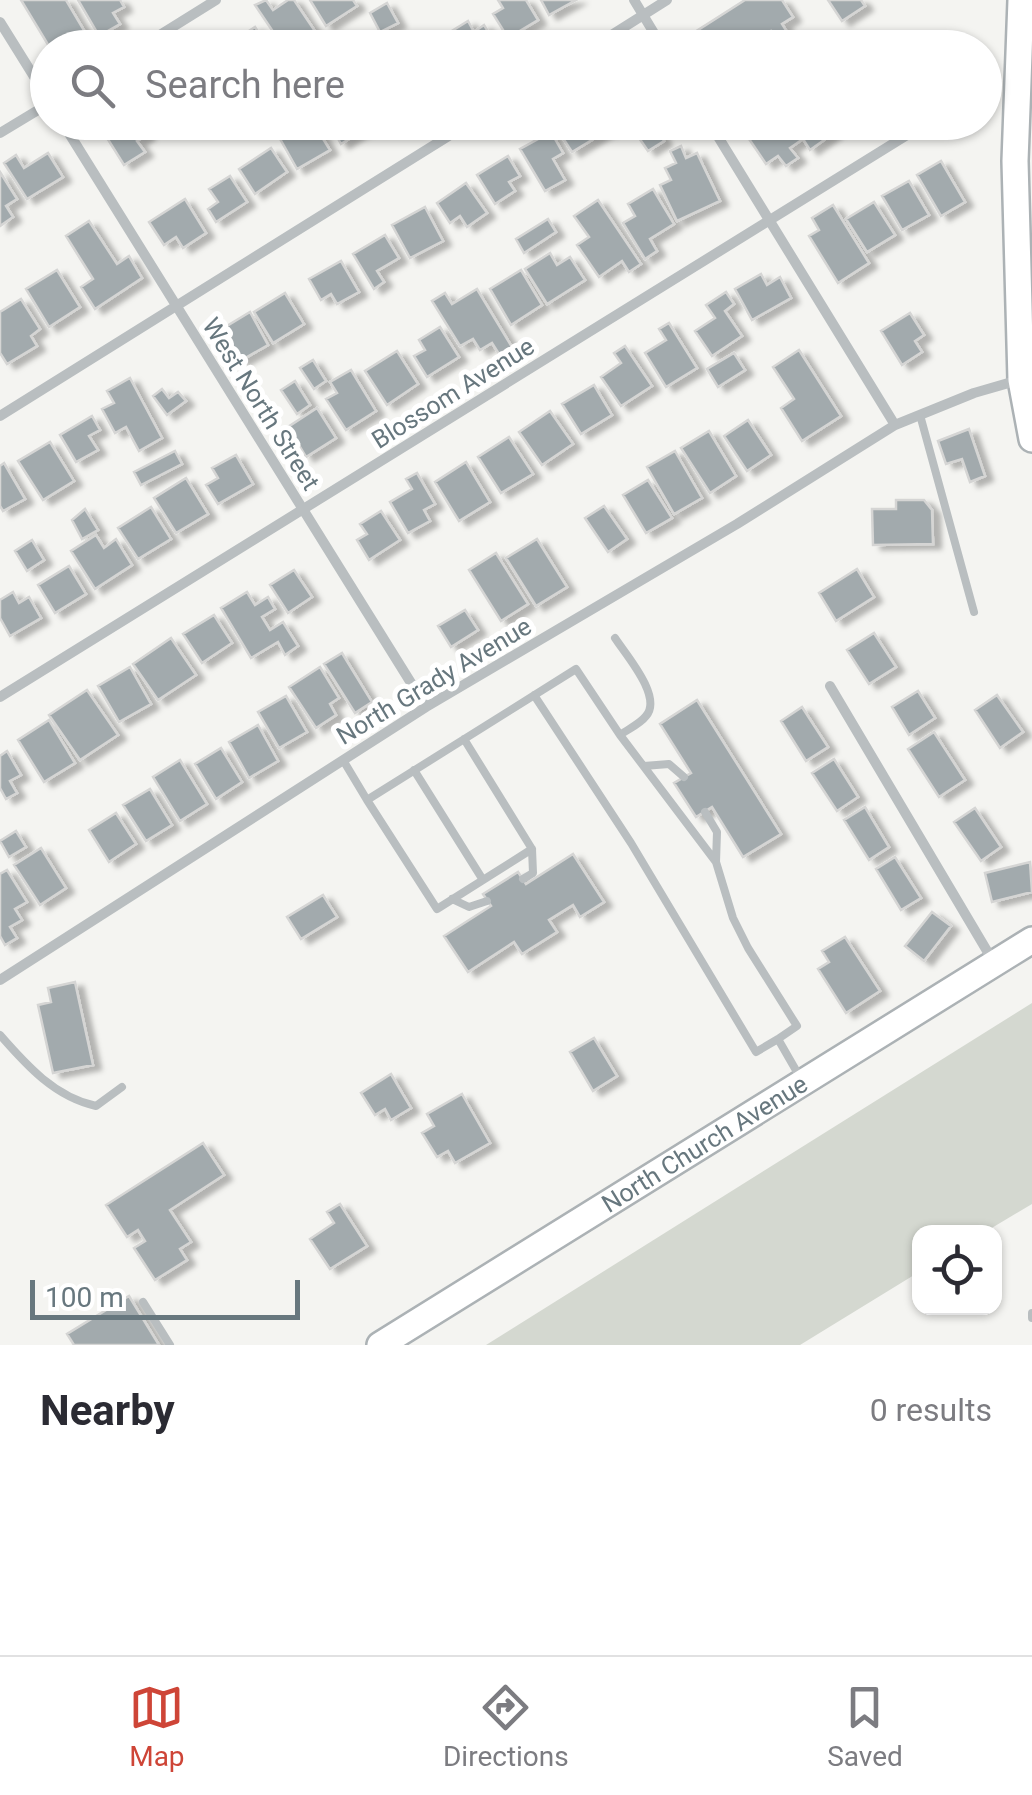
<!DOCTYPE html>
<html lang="en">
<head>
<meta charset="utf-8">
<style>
	:root { --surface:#fff; --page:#f2f2f3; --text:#2b2b33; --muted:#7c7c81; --line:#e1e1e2; --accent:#ce4537 }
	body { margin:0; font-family:Roboto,sans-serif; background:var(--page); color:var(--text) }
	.controls { position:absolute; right:30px; bottom:30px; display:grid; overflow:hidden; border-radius:20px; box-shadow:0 2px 8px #0004 }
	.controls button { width:90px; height:90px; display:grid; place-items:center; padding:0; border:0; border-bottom:2px solid var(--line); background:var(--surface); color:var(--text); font:50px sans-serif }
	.scale { position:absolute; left:30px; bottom:25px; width:270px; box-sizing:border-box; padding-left:10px; border:5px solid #67777e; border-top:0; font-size:28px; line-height:35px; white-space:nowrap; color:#67777e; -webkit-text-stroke:8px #fff; paint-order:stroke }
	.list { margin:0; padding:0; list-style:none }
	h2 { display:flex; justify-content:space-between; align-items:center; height:130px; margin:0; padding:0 40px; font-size:42px }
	h2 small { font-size:32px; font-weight:400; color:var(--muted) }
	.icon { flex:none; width:55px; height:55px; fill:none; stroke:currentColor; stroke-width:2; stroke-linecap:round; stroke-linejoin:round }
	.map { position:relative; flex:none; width:1032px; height:1345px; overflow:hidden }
	.search { position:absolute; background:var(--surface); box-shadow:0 2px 8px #0004; left:30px; right:30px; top:30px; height:110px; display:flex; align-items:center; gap:25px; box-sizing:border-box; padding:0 35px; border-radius:55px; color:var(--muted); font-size:38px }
	.sheet { height:310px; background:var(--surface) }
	nav { display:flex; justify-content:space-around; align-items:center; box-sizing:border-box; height:140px; border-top:2px solid var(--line); background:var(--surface); font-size:28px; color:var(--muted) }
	nav a { display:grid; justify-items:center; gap:5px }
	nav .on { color:var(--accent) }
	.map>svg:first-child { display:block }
	.green { fill:#d4d8d0 }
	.building { fill:#a2aaad; stroke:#d5d5d4; stroke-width:2.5; filter:url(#shadow) }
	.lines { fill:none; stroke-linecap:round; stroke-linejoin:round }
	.secondary-casing { stroke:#acb2b5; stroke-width:30 }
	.lane { stroke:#b9bec0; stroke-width:8 }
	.street { stroke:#b9bec0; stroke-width:10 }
	.secondary { stroke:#fff; stroke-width:25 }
	.labels { text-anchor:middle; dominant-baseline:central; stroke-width:10; stroke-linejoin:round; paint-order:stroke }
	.street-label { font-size:25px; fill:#67777e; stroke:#fff }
</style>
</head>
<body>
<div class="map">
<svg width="1032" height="1345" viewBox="0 0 1032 1345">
	<defs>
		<filter id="shadow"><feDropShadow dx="8" dy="4.5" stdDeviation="2.5" flood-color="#0004"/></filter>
	</defs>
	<rect width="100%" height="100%" fill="#f4f4f1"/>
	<!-- green -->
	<path class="green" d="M 1032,1003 L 1032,1204 L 985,1232 L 920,1232 L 919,1272 L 800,1345 L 486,1345 Z"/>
	<!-- building -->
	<path class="building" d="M 21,0 L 66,0 L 85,32 L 60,48 L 50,48 Z
		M 78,0 L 120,0 L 124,7 L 113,13 L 120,24 L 99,36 Z
		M 266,0 L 273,10 L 288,0 L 294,0 L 323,43 L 316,48 L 298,48 L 296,45 L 284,48 L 255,5 Z
		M 310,0 L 353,0 L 357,6 L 326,26 Z
		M 498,0 L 526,0 L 538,20 L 508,38 L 493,14 L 503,8 Z
		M 541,0 L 576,0 L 549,15 Z
		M 745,0 L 782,0 L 793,17 L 782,24 L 797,48 L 782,48 L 771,31 L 745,48 L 705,48 L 695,32 Z
		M 828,0 L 861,0 L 865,6 L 842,21 Z
		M 387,3 L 398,23 L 380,32 L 370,13 Z
		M 468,21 L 474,32 L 484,25 L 497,46 L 455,48 L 447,34 Z
		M 255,27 L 264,41 L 254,48 L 223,48 Z
		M 894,32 L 901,43 L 915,35 L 923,48 L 885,48 L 880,40 Z
		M 97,122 L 140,122 L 147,135 L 137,141 L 145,152 L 124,165 Z
		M 329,122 L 370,122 L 371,125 L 341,144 Z
		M 568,122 L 613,122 L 615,126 L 572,152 L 557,129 Z
		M 756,122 L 827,122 L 834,133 L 810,150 L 803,139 L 790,148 L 798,158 L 786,166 L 778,156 L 766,164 L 745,133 L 757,125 Z
		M 300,124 L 306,135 L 317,129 L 330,150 L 297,169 L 279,137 Z
		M 654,124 L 664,141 L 648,151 L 637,135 Z
		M 551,132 L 563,153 L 553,159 L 565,180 L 545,191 L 520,149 Z
		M 681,146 L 686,158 L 697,153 L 720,201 L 677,221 L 660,185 L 671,180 L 665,168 L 676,163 L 670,151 Z
		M 271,148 L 287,172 L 255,194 L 239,169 Z
		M 48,153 L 63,177 L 27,199 L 4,163 L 16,155 L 24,168 Z
		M 508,156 L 520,176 L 509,182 L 515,191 L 495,204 L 477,175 Z
		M 941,161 L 965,202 L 941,216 L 917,175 Z
		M 0,172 L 17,199 L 6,206 L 13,217 L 0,226 Z
		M 230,176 L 247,202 L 216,222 L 208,209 L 218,202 L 209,189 Z
		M 909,181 L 929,215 L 902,230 L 882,196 Z
		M 466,183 L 487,213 L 467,227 L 460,216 L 450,223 L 437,203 Z
		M 653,189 L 674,224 L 650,239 L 657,251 L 645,259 L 623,223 L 635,216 L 628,204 Z
		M 185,199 L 206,233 L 183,248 L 176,237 L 164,245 L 149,222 Z
		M 598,200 L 641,264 L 629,272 L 622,261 L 599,277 L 577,245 L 589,237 L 574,216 Z
		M 874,202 L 895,235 L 867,252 L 846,219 Z
		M 833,205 L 869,263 L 838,283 L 809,236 L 819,230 L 812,218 Z
		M 425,207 L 443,241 L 410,258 L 392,225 Z
		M 548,219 L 556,232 L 524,253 L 516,239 Z
		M 89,221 L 117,264 L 129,256 L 142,278 L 95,309 L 81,287 L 93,279 L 66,236 Z
		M 385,235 L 399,258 L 377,271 L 384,282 L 374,289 L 353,254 Z
		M 550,253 L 557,265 L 570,257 L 585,280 L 547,304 L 525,269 Z
		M 341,261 L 359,292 L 337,304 L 331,294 L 321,300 L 309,279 Z
		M 57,270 L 80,307 L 49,327 L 26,289 Z
		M 521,270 L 542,305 L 511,325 L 490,289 Z
		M 761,274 L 767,285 L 780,277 L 791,298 L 752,320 L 735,289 Z
		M 477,289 L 512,347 L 499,354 L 492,343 L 480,350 L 473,339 L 460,346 L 432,301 L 445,293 L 452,304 Z
		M 726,292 L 734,304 L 725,311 L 742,336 L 712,356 L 695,331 L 715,318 L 706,305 Z
		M 285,293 L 304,324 L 273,343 L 254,312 Z
		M 21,299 L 40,329 L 31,336 L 37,346 L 7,364 L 0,353 L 0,312 Z
		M 250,312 L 268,345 L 240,361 L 222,329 Z
		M 910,313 L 924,335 L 915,341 L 922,352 L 902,365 L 881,331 Z
		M 669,323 L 697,368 L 666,387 L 645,353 L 666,340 L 659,329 Z
		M 440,327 L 459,357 L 427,377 L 414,356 L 425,350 L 419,340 Z
		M 625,346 L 652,386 L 621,406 L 601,377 L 621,363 L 614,353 Z
		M 799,350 L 841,416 L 802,441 L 781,408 L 794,399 L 773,367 Z
		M 397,351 L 418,384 L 387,405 L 365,371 Z
		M 734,353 L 745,370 L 718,387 L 707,369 Z
		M 313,360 L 326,381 L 314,389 L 300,368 Z
		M 351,370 L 376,411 L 346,430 L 326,399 L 337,393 L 330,382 Z
		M 130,378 L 162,438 L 139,451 L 126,427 L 115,433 L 102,409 L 114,403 L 107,391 Z
		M 295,381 L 310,405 L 297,414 L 281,390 Z
		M 594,385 L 612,415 L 581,434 L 562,404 Z
		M 162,389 L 169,398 L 178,392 L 186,401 L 167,415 L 153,396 Z
		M 317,408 L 336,438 L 306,457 L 288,427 Z
		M 550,411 L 573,444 L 542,465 L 519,432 Z
		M 92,416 L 100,430 L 89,436 L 98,450 L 76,462 L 60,435 Z
		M 748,420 L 771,455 L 747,471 L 724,436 Z
		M 969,429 L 985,476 L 970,482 L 962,459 L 946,464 L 938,441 Z
		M 709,431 L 736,476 L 710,493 L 681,448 Z
		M 509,437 L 533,474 L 501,493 L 478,457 Z
		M 50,442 L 74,481 L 43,500 L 18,461 Z
		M 175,451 L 182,464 L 141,485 L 134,472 Z
		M 675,451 L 702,498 L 674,514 L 647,467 Z
		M 236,455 L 253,484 L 218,504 L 206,485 L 218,478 L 212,468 Z
		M 466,462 L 490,502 L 459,521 L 435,482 Z
		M 4,463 L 25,499 L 3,511 L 0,506 L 0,466 Z
		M 417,473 L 435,504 L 424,510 L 430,521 L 408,533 L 390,502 L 412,489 L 406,479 Z
		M 186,478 L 208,514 L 176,533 L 154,498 Z
		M 648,480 L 672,518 L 646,533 L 623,495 Z
		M 896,500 L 924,500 L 932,510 L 933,544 L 873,545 L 872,509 L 896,509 Z
		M 604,506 L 627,539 L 608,552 L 585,518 Z
		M 151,507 L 171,539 L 138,559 L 118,528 Z
		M 85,509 L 98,530 L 82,539 L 72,520 Z
		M 381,511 L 400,540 L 369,560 L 357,540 L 367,534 L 360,524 Z
		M 96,535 L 104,548 L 116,539 L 132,565 L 95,589 L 71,551 Z
		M 537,539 L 567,587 L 536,606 L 506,558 Z
		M 32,540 L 44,560 L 27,571 L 15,551 Z
		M 496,553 L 528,604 L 501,621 L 469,570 Z
		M 69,566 L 86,594 L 55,613 L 38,585 Z
		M 857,569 L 874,597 L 836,621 L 819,593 Z
		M 294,570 L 312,597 L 288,613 L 270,585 Z
		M 13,592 L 19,603 L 29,597 L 41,618 L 10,636 L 0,618 L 0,600 Z
		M 247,592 L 255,605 L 268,597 L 275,609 L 262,617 L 270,630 L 283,622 L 298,646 L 285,655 L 278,642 L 251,658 L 221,608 Z
		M 465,610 L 478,630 L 451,647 L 438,626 Z
		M 214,615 L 232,643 L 202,663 L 183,634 Z
		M 874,633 L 896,667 L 869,684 L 847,650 Z
		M 171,638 L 196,675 L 158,700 L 133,664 Z
		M 342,653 L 372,702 L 355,713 L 324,664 Z
		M 130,667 L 151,704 L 119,722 L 98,686 Z
		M 320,667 L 339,698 L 330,704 L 336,715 L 316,728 L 289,687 Z
		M 87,690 L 118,735 L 80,760 L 49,715 Z
		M 918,691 L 935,718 L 909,735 L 892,707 Z
		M 997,695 L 1023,732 L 1000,748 L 975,710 Z
		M 286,696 L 307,732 L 279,748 L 258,712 Z
		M 697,700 L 781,834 L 743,857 L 712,807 L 696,817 L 674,783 L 691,773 L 660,724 Z
		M 802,707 L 828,747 L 806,761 L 781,721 Z
		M 49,720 L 75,763 L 44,782 L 18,740 Z
		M 258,725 L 278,761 L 249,778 L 229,742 Z
		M 934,732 L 965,780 L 939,797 L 908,749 Z
		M 221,748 L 242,782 L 216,799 L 195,764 Z
		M 7,751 L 21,775 L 10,781 L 17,793 L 6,799 L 0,788 L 0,756 Z
		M 834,759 L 858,797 L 837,811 L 812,773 Z
		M 180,760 L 207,804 L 180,821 L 153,777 Z
		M 150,789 L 172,825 L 146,841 L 123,805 Z
		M 865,807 L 889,847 L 869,860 L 844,820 Z
		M 975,808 L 1001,847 L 981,861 L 954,822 Z
		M 116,813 L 136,844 L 109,862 L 89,830 Z
		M 16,831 L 26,847 L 9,857 L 0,841 Z
		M 41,848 L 66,888 L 40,905 L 14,865 Z
		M 573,854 L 604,902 L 580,917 L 573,905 L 549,920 L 557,932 L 522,954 L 514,942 L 468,972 L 444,936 L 491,906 L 483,894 L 518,872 L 526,884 Z
		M 895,857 L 921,898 L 901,910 L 876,869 Z
		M 1030,862 L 1032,892 L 992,902 L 985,873 Z
		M 7,870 L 27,902 L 15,909 L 22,920 L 10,927 L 17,938 L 5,945 L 0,936 L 0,874 Z
		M 323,895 L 337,917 L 301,939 L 287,917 Z
		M 932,912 L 951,926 L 924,961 L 905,946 Z
		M 845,937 L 880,991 L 846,1013 L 818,969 L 829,962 L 822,951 Z
		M 75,982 L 93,1065 L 53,1073 L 38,1005 L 51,1002 L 48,988 Z
		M 594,1038 L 617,1076 L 593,1091 L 570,1052 Z
		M 391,1074 L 411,1108 L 391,1120 L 385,1109 L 375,1115 L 361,1093 Z
		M 462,1094 L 490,1143 L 455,1163 L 448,1151 L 437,1157 L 422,1133 L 434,1126 L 427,1114 Z
		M 203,1143 L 224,1175 L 170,1210 L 191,1242 L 180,1249 L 187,1260 L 155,1280 L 134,1248 L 145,1241 L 138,1230 L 127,1237 L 106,1205 Z
		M 340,1204 L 367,1246 L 330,1269 L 310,1239 L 334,1223 L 327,1212 Z
		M 129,1296 L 159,1345 L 74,1345 L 67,1334 Z"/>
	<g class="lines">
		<defs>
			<g id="secondary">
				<path d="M 1021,0 L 1015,161 L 1021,380 L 1032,439"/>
				<path id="s1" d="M 380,1345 L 1032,940"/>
			</g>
		</defs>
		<!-- secondary casing -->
		<use href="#secondary" class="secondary-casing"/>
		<!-- lane -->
		<path class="lane" d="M 920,415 L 974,612
			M 615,638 C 626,655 663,697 646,716 C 640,724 628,729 620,735
			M 534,695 L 631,843 L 756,1052 L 778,1039
			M 343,760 L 367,800 L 576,669 L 620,735 L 716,862 L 733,918 L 748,948 L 797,1026 L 778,1039 L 801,1079
			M 644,766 L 669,764 L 684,777
			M 414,770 L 483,880
			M 367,800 L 437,909 L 532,849 L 464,739
			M 705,812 L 717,832 L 716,862
			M 523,879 L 533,873 L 532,849
			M 452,899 L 469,907 L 487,901
			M 0,1035 C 27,1066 55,1097 96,1106 L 122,1087
			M 143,1302 L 170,1345
			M 1032,1313 L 1032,1318"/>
		<!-- street -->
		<path class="street" d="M 634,0 L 663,48
			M 0,22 L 48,99
			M 139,48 L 216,0
			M 591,48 L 667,0
			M 62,122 L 426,707
			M 709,122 L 895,425
			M 0,133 L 48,104
			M 0,416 L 471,122
			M 830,686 L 993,961
			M 0,697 L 928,122
			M 0,980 L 426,707 L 737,524 L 895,425 L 974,393 L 1022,379"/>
		<!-- secondary -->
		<use href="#secondary" class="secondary"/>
	</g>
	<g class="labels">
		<!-- street labels -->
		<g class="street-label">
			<text transform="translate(453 393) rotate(-32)">Blossom Avenue</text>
			<text transform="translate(261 404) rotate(58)">West North Street</text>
			<text transform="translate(434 681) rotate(-31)">North Grady Avenue</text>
			<text stroke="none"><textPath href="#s1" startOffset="382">North Church Avenue</textPath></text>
		</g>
	</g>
</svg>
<div class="controls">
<button><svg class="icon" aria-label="locate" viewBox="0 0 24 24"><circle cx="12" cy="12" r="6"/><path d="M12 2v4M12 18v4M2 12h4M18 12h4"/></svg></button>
</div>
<div class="scale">100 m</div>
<div class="search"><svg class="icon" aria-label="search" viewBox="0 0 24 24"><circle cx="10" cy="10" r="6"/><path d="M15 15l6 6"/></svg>Search here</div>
</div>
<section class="sheet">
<h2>Nearby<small>0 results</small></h2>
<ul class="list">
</ul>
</section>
<nav>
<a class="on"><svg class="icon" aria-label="map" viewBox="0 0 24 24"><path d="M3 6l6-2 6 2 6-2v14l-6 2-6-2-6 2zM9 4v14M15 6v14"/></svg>Map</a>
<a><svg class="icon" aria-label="directions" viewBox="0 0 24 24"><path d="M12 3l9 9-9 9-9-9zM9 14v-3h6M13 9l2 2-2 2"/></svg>Directions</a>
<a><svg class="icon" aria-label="saved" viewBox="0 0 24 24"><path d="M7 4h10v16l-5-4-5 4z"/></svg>Saved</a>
</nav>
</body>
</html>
